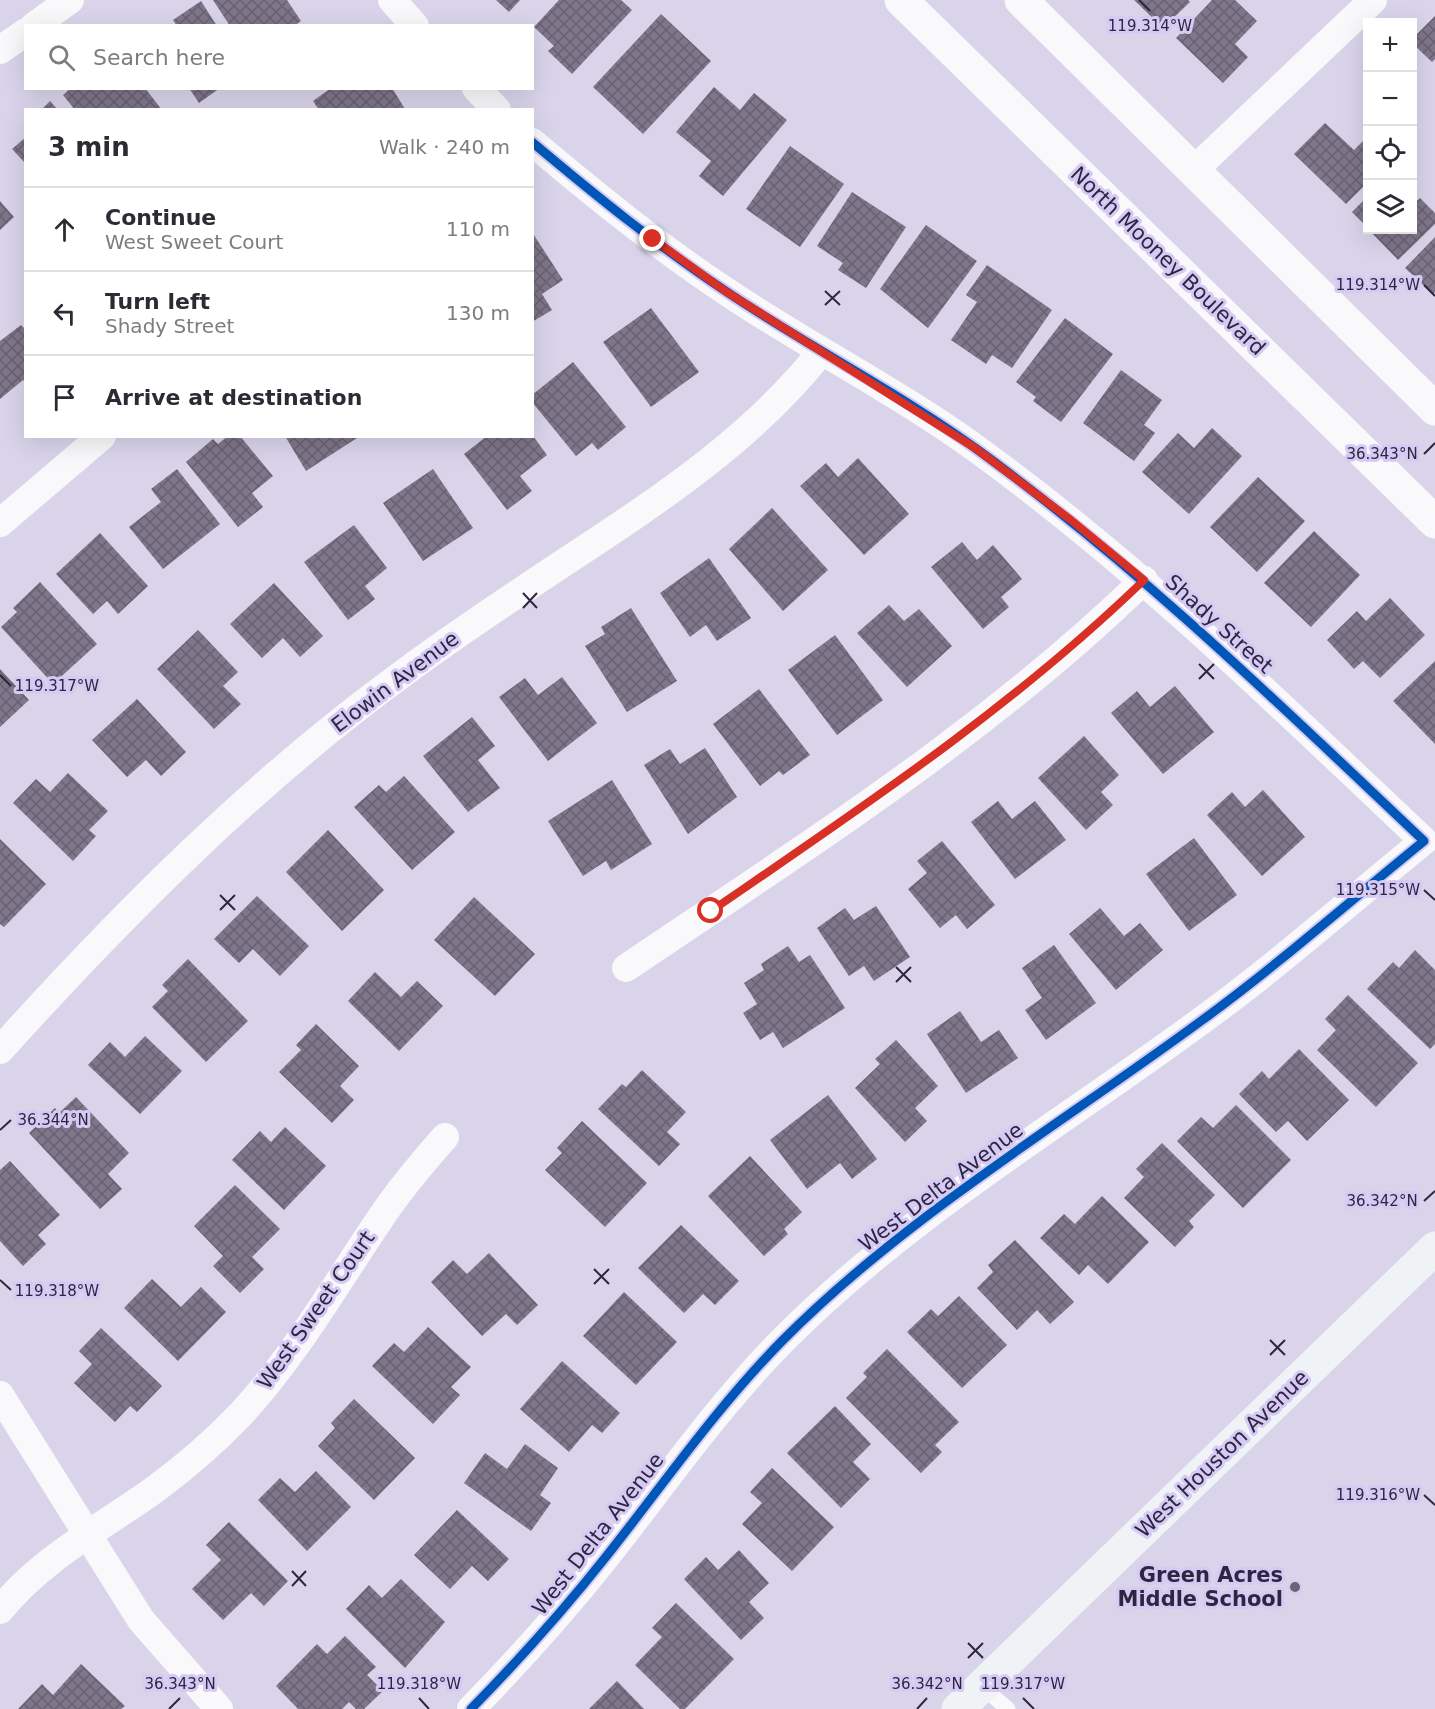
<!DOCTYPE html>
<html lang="en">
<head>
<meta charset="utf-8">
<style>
	:root { --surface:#fff; --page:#f7f7f7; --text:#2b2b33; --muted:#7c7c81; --line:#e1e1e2 }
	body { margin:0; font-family:"DejaVu Sans",sans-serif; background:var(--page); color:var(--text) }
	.controls { position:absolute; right:18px; top:18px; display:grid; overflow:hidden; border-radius:0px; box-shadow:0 6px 24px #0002 }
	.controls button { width:54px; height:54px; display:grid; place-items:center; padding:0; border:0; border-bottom:2px solid var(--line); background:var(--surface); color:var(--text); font:30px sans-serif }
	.stop { position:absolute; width:18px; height:18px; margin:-14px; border:4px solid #d93025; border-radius:50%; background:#fff }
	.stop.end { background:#d93025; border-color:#fff; box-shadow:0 2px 6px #0008 }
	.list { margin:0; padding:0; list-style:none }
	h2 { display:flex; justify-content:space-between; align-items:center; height:78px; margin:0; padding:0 24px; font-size:26px }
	h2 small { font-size:20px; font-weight:400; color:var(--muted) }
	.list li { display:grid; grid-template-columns:39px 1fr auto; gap:18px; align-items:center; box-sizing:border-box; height:84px; padding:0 24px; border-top:2px solid var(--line) }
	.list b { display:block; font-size:22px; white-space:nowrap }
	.list p { margin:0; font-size:20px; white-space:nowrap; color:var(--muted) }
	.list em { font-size:20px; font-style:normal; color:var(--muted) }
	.icon { flex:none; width:33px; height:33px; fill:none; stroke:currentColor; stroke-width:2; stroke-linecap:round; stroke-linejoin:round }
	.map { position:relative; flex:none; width:1435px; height:1709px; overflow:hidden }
	.search { position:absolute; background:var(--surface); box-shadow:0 6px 24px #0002; left:24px; top:24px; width:510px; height:66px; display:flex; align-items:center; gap:15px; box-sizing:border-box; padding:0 21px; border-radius:0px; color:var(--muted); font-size:22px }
	.panel { position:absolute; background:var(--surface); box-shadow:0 6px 24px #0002; left:24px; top:108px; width:510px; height:330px; border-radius:0px }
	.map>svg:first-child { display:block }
	.building { fill:url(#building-cross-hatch) }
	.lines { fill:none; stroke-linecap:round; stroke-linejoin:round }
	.service { stroke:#f9f9fc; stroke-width:15 }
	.minor { stroke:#f9f9fc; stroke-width:28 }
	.tertiary { stroke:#f9f9fc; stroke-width:33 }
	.secondary { stroke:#f0f3f5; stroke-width:33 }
	.cycleway-casing { stroke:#d5caf4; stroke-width:13 }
	.cycleway { stroke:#0057b8; stroke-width:9 }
	.route { stroke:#d93025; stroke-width:8 }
	.ticks { fill:none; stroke:#2e2641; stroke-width:2 }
	.poi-dot { fill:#6a637c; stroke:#d5caf4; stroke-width:2 }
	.labels { text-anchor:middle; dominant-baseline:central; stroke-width:6; stroke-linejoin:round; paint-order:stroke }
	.street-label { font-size:21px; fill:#2e2641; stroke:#d5caf4 }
	.poi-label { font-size:21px; font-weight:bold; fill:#2e2641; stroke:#d5caf4; text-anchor:end }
	.ticks-label { font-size:15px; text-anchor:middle; fill:#2e2641; stroke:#d5caf4; stroke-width:6; stroke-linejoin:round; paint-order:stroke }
</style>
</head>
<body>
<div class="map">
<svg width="1435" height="1709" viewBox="0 0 1435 1709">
	<defs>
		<pattern id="building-cross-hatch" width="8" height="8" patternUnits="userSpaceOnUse" patternTransform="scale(1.5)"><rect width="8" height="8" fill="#7f7689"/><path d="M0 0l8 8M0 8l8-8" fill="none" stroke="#686172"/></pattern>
	</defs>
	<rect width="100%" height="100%" fill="#d9d4ea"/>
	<!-- building -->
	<path class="building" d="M 213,0 L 287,0 L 301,21 L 294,26 L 230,26 Z
		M 496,0 L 520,0 L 509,12 Z
		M 559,0 L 621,0 L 632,10 L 572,74 L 548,51 L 554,46 L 534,27 Z
		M 1134,0 L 1188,0 L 1190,2 L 1163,28 Z
		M 1212,0 L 1235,0 L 1257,21 L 1235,44 L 1248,57 L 1223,83 L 1176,38 Z
		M 201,1 L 217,26 L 177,26 L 173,20 Z
		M 661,14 L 711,61 L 643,134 L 593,87 Z
		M 1435,16 L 1435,59 L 1432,62 L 1412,43 L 1412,39 Z
		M 714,87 L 740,110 L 754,93 L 787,120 L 723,196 L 699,176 L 711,161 L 676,132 Z
		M 71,88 L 145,88 L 162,110 L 75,110 L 63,95 Z
		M 189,88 L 220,88 L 199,103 Z
		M 331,88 L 392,88 L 405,109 L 319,110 L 313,101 Z
		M 50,101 L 58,110 L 41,110 Z
		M 1325,123 L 1354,150 L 1364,140 L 1368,143 L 1368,182 L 1346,204 L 1294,154 Z
		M 26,137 L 26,164 L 12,149 Z
		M 790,146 L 844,184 L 800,247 L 746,209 Z
		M 852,192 L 906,227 L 866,288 L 838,270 L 843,263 L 817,246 Z
		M 1368,196 L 1368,228 L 1352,212 Z
		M 1420,198 L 1435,213 L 1435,224 L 1398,260 L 1369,230 L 1412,230 L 1412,205 Z
		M 0,201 L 14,217 L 0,230 Z
		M 926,225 L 977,261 L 928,328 L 880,289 Z
		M 532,232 L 563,280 L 542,294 L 552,310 L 532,322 Z
		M 1435,237 L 1435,292 L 1433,294 L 1405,268 Z
		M 987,265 L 1052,310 L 1012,368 L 992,355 L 986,364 L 951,340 L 977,302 L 966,295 Z
		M 651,308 L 699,372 L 651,407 L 603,342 Z
		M 1065,318 L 1113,354 L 1061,422 L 1033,401 L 1036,397 L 1016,382 Z
		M 21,325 L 26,330 L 26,383 L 23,380 L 0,399 L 0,341 Z
		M 573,362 L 626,427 L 598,450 L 592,443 L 576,456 L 532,402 L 532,395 Z
		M 1121,370 L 1162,400 L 1144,425 L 1155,433 L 1134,461 L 1083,423 Z
		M 1212,428 L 1242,456 L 1189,514 L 1142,472 L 1178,433 L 1194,448 Z
		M 228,436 L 240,436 L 273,476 L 252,493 L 263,507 L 238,527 L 186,462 L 213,439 L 218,444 Z
		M 285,436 L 360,436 L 306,471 Z
		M 487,436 L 533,436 L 547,455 L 520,476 L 532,491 L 507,510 L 464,454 Z
		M 858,458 L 909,514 L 864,555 L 800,486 L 826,463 L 838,477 Z
		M 177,469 L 220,524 L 163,569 L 129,527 L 161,502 L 151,489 Z
		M 433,469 L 473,528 L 423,561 L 383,503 Z
		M 1258,477 L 1305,521 L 1257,572 L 1210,527 Z
		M 772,508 L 828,570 L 783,611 L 729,549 Z
		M 354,525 L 387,568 L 365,586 L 375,599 L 348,620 L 304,562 Z
		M 1314,531 L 1360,575 L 1311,627 L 1264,583 Z
		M 100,533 L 148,586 L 118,614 L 107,601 L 93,614 L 56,574 Z
		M 962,542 L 977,560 L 993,545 L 1022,579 L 1001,597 L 1009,607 L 983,629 L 931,567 Z
		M 709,558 L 751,618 L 717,641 L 706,625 L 690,637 L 660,593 Z
		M 40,582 L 97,644 L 53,684 L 1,627 L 17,612 L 13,608 Z
		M 274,583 L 323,636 L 300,657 L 283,638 L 262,658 L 230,624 Z
		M 1390,598 L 1425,635 L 1380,678 L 1363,661 L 1354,669 L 1327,640 L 1357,611 L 1366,621 Z
		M 889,605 L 904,621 L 919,609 L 952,646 L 907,687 L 857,633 Z
		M 631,608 L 677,681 L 627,712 L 585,646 L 605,634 L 601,627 Z
		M 198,630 L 238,672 L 223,686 L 241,704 L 214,729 L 157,669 Z
		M 835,635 L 883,700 L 837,735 L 788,670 Z
		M 1435,661 L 1435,744 L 1393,701 Z
		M 0,669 L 29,700 L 0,727 Z
		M 562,677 L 597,723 L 548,761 L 499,697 L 525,678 L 538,695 Z
		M 1175,686 L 1214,732 L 1163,774 L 1111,713 L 1137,691 L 1150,707 Z
		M 759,689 L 810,755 L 783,775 L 779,771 L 760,786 L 713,724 Z
		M 137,699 L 186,752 L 161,776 L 146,760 L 127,777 L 92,740 Z
		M 472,717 L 495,746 L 478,760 L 500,788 L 468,812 L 423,756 Z
		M 1084,736 L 1119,775 L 1101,792 L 1113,805 L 1086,830 L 1038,778 Z
		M 705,748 L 737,797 L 688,834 L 644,765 L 670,749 L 680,764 Z
		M 68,773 L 108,811 L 89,830 L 96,836 L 73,861 L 13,803 L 36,779 L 50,792 Z
		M 404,776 L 455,832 L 412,870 L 354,807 L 379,785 L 386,792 Z
		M 612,780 L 652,844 L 611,870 L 606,861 L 583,876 L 548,821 Z
		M 1263,790 L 1305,837 L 1262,876 L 1207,815 L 1232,792 L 1245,807 Z
		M 998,801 L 1012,819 L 1035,801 L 1066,840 L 1015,879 L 971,822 Z
		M 328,830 L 384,890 L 342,931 L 286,872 Z
		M 1194,838 L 1237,895 L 1189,931 L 1146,874 Z
		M 0,839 L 46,884 L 4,927 L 0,924 Z
		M 942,841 L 995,905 L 967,929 L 956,915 L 940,928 L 908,889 L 927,873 L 917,861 Z
		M 257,896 L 309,946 L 280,976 L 253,949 L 239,963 L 214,939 Z
		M 474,897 L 535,954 L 495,996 L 434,940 Z
		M 876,906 L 910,957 L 874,981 L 864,966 L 849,976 L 817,928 L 845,908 L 854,920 Z
		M 1100,908 L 1124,936 L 1140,923 L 1163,950 L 1116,990 L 1069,934 Z
		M 1054,945 L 1096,1003 L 1046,1040 L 1025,1010 L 1042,998 L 1022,968 Z
		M 788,946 L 799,962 L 810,955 L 845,1008 L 783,1048 L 773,1032 L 760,1040 L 743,1013 L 757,1004 L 744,983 L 764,970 L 761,964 Z
		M 1415,950 L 1435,970 L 1435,1044 L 1430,1049 L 1367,989 L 1393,962 L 1399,968 Z
		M 188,959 L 248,1021 L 206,1062 L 152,1007 L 168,991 L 162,985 Z
		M 375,972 L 401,997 L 417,981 L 443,1006 L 399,1051 L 348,1001 Z
		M 1348,995 L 1418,1063 L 1376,1107 L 1317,1050 L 1336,1030 L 1325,1019 Z
		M 960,1011 L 981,1042 L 999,1030 L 1018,1058 L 966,1093 L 927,1034 Z
		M 316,1024 L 359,1066 L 340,1086 L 354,1100 L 332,1123 L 279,1072 L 301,1050 L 296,1045 Z
		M 145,1036 L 182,1071 L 140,1114 L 88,1065 L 110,1042 L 125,1057 Z
		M 896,1040 L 938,1086 L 915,1108 L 927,1121 L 905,1142 L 855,1088 L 880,1064 L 875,1059 Z
		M 1299,1049 L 1349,1100 L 1307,1141 L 1288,1121 L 1276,1132 L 1239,1094 L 1262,1071 L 1269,1079 Z
		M 642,1070 L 686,1112 L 667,1132 L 680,1144 L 659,1166 L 598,1109 L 622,1084 L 626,1087 Z
		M 828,1095 L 877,1159 L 852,1179 L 840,1163 L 807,1189 L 770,1140 Z
		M 76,1097 L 129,1153 L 108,1174 L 122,1189 L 100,1209 L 29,1133 L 55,1108 L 59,1113 Z
		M 1236,1105 L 1291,1160 L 1243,1208 L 1177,1141 L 1201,1117 L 1213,1128 Z
		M 582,1121 L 647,1183 L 605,1227 L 545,1170 L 562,1153 L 557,1148 Z
		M 285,1127 L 326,1166 L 284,1210 L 232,1160 L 260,1131 L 271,1142 Z
		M 1162,1143 L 1215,1195 L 1189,1221 L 1194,1227 L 1175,1247 L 1124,1198 L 1144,1177 L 1136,1169 Z
		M 750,1156 L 802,1212 L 784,1229 L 788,1234 L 764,1256 L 708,1196 Z
		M 10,1161 L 60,1215 L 38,1235 L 46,1244 L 23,1266 L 0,1241 L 0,1170 Z
		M 235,1185 L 280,1229 L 252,1257 L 264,1269 L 240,1293 L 213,1266 L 223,1256 L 194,1226 Z
		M 1102,1196 L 1149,1242 L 1108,1284 L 1088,1265 L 1079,1275 L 1040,1238 L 1064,1214 L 1075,1224 Z
		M 681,1225 L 739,1281 L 715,1305 L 703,1294 L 684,1313 L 638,1268 Z
		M 1015,1240 L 1074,1302 L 1050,1324 L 1037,1310 L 1017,1330 L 977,1288 L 993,1272 L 988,1265 Z
		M 489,1253 L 538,1305 L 517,1325 L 506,1314 L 482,1336 L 431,1282 L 453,1260 L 467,1274 Z
		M 152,1279 L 181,1307 L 201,1287 L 226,1312 L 178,1361 L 124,1308 Z
		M 624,1292 L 677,1342 L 636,1385 L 583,1336 Z
		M 959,1296 L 1007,1345 L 962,1388 L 907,1332 L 931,1309 L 938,1316 Z
		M 428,1327 L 471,1367 L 451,1387 L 460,1395 L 433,1424 L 372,1366 L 394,1343 L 404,1352 Z
		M 101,1328 L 162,1386 L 137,1412 L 130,1406 L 115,1422 L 74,1383 L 92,1364 L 79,1351 Z
		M 887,1349 L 959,1422 L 935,1445 L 942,1452 L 921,1473 L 846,1398 L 867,1377 L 863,1373 Z
		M 562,1361 L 620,1413 L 602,1433 L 592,1425 L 569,1452 L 520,1409 Z
		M 354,1399 L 415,1458 L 374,1500 L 318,1446 L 335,1428 L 331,1423 Z
		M 835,1406 L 871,1444 L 853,1462 L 870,1479 L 841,1508 L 787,1453 Z
		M 525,1444 L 558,1468 L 540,1495 L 551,1503 L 531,1531 L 464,1483 L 485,1453 L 507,1469 Z
		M 772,1468 L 834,1527 L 792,1571 L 742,1524 L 762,1503 L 750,1492 Z
		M 316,1471 L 351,1507 L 307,1551 L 258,1500 L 280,1478 L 295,1492 Z
		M 457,1510 L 509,1559 L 488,1581 L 472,1566 L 450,1589 L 414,1555 Z
		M 229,1522 L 288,1581 L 264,1606 L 251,1593 L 223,1620 L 192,1589 L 221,1560 L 206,1545 Z
		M 739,1550 L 769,1583 L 749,1602 L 764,1618 L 741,1640 L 684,1579 L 706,1557 L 718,1570 Z
		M 401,1579 L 445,1622 L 405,1668 L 346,1609 L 369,1585 L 382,1598 Z
		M 676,1603 L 734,1659 L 685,1709 L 680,1709 L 635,1665 L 662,1637 L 652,1628 Z
		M 345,1636 L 376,1667 L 367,1675 L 383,1691 L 364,1709 L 356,1709 L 349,1702 L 342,1709 L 298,1709 L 276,1686 L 317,1644 L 327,1654 Z
		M 81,1664 L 125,1706 L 121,1709 L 18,1709 L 42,1684 L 53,1695 Z
		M 617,1681 L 644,1709 L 589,1709 Z"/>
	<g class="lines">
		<!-- service -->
		<path class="service" d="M 981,1686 L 1008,1709"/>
		<!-- minor -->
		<path class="minor" d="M 392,0 L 415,26
			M 34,26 L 70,0
			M 0,50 L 26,32
			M 476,88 L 497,110
			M 1193,171 L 1373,0
			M 0,523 L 102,436
			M 626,968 C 805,847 989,731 1144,580
			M 0,1050 C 124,913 255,781 405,672 C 459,632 515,595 571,558 C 662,498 753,438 821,352
			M 0,1395 L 141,1620 L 219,1709
			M 0,1610 C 42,1558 101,1528 154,1490 C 184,1468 214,1442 240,1415 C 295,1356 335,1285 380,1219 C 399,1190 422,1163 445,1137
			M 471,1709 C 518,1661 563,1611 605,1558 C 663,1485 716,1408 782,1341 C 906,1216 1060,1125 1201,1021 C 1278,965 1350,901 1424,841 C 1279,704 1140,568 978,450 C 898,392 809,347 727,292 C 659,247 595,195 532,142"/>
		<!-- tertiary -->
		<path class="tertiary" d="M 901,0 L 1435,522
			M 1021,0 L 1435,409"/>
		<!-- secondary -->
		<path class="secondary" d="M 958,1709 L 1435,1248"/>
		<defs>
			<path id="cycleway" d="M 471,1709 C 518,1661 563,1611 605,1558 C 663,1485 716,1408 782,1341 C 906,1216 1060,1125 1201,1021 C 1278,965 1350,901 1424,841 C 1279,704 1140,568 978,450 C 898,392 809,347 727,292 C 659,247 595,195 532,142"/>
		</defs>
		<!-- cycleway casing -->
		<use href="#cycleway" class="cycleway-casing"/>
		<!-- cycleway -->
		<use href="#cycleway" class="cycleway"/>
	</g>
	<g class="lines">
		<!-- route -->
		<path class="route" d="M 653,239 L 725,291 L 975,448 L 1071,520 L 1144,580 C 1013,707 861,808 711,911"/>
	</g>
	<!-- ticks -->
	<path class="ticks" d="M 1139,0 L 1150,11M 1424,285 L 1435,296M 825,291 L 840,305M 825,305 L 840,291M 1424,454 L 1435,443M 523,593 L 537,608M 523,608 L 537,593M 1199,664 L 1214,679M 0,675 L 11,686M 1199,679 L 1214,664M 1424,890 L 1435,900M 220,895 L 235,910M 220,910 L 235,895M 896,967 L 911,982M 896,982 L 911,967M 0,1130 L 11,1120M 1424,1201 L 1435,1191M 594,1269 L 609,1284M 0,1280 L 11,1290M 594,1284 L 609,1269M 1270,1340 L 1285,1355M 1270,1355 L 1285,1340M 1424,1495 L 1435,1505M 292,1571 L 306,1586M 292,1586 L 306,1571M 968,1643 L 983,1658M 968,1658 L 983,1643M 419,1698 L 429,1709M 1023,1698 L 1034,1709M 169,1709 L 180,1698M 917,1709 L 927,1698"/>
	<!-- markers -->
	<circle class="poi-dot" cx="1295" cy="1587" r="6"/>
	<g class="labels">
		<!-- street labels -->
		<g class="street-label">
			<text transform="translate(1168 261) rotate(44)">North Mooney Boulevard</text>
			<text transform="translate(1219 624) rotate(42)">Shady Street</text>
			<text transform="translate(395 682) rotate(-37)">Elowin Avenue</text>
			<text transform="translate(941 1187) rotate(-37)">West Delta Avenue</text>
			<text transform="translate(316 1310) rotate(-55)">West Sweet Court</text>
			<text transform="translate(1222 1454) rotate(-44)">West Houston Avenue</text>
			<text transform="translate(598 1534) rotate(-52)">West Delta Avenue</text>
		</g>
		<!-- poi labels -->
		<g class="poi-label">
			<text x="1283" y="1575">Green Acres<tspan x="1283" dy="24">Middle School</tspan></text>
		</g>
	</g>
	<g class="ticks-label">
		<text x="1150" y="31">119.314°W</text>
		<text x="1378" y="290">119.314°W</text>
		<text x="1382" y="459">36.343°N</text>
		<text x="57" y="691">119.317°W</text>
		<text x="1378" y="895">119.315°W</text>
		<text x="53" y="1125">36.344°N</text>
		<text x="1382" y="1206">36.342°N</text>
		<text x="57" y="1296">119.318°W</text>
		<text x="1378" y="1500">119.316°W</text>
		<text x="180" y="1689">36.343°N</text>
		<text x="419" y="1689">119.318°W</text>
		<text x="927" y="1689">36.342°N</text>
		<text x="1023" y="1689">119.317°W</text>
	</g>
</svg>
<div class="controls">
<button>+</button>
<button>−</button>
<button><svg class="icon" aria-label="locate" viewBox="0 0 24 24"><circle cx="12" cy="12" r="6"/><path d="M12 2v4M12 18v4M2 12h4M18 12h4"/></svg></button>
<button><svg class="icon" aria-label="layers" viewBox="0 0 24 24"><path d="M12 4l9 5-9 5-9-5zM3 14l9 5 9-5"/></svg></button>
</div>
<div class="stop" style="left:711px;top:911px"></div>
<div class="stop end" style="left:653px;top:239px"></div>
<div class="search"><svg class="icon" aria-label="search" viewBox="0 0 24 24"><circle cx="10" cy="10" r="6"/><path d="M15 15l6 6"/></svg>Search here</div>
<section class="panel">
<h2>3 min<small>Walk · 240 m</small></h2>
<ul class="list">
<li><svg class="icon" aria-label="ahead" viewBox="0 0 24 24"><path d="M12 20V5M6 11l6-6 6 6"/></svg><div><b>Continue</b><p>West Sweet Court</p></div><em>110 m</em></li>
<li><svg class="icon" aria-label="left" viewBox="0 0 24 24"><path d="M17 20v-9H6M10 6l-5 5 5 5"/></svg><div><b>Turn left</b><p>Shady Street</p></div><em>130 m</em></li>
<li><svg class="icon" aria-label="arrive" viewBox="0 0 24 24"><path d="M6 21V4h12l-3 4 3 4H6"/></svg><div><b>Arrive at destination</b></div></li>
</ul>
</section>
</div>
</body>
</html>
